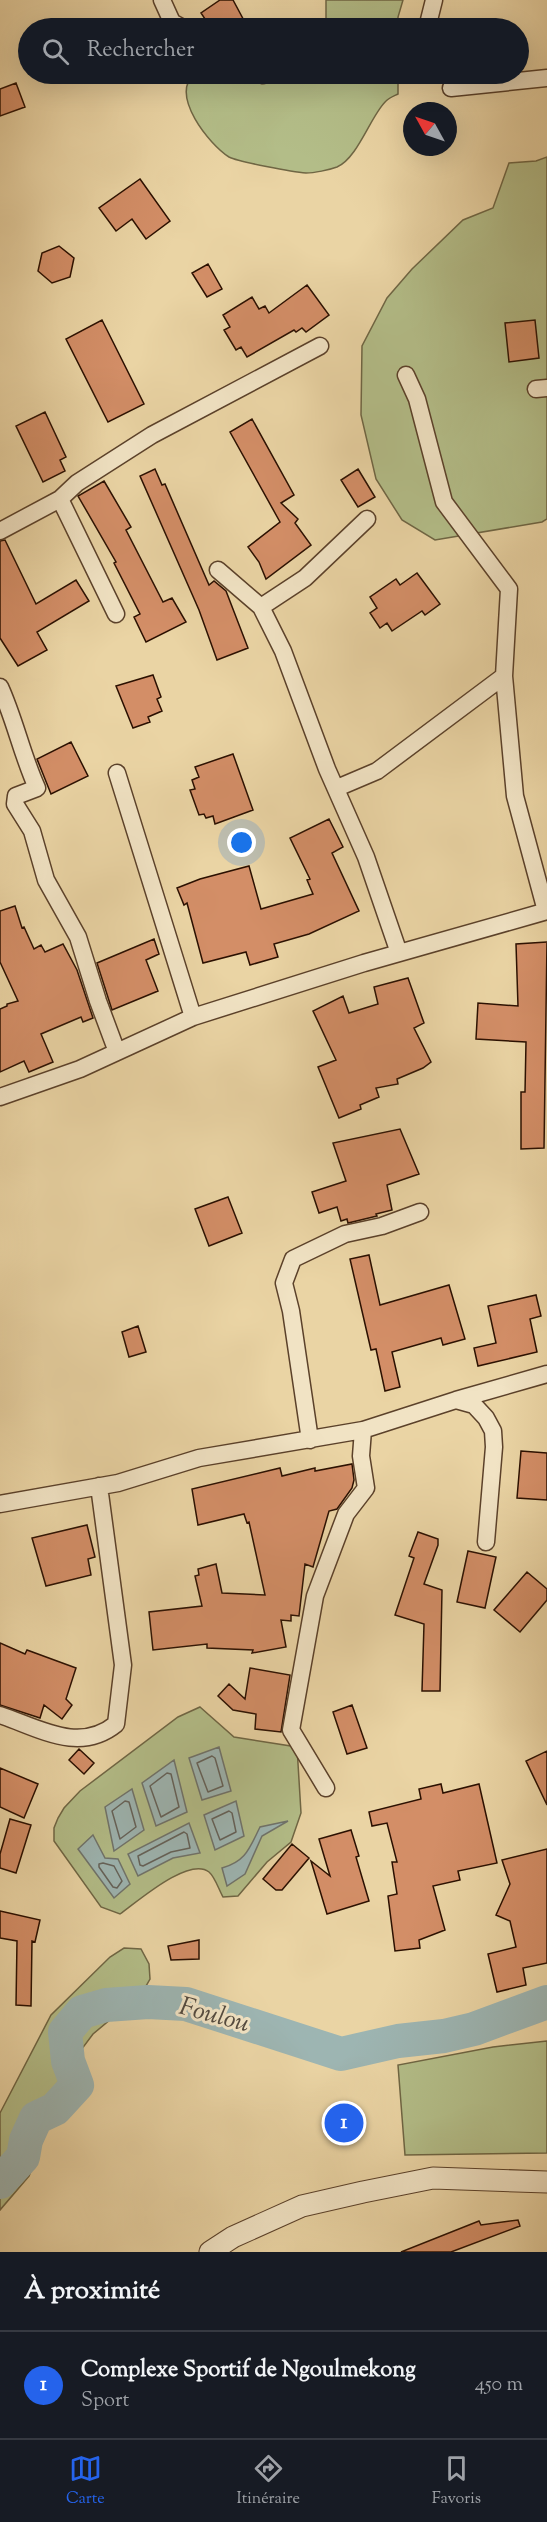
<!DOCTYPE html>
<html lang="fr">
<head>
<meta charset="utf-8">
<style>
	:root { --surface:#171b24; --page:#242831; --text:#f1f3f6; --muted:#9ea1a6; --line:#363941; --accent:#2563eb }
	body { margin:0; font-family:"Sorts Mill Goudy",serif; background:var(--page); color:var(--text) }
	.compass { position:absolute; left:403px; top:102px; width:54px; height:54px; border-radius:50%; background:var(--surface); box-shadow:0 6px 24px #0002; rotate:310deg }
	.you { position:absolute; left:242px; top:843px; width:21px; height:21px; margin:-15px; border:4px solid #fff; border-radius:50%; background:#1a73e8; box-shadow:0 0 0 9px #1a73e833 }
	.badge { display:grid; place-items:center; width:39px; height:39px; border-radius:50%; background:var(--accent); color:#fff; font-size:20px; font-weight:700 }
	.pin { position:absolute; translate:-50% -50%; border:3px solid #fff; box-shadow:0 2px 6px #0006 }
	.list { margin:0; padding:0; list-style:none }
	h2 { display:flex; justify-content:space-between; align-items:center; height:78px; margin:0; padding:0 24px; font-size:26px }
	h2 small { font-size:20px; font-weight:400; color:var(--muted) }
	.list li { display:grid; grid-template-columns:39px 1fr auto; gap:18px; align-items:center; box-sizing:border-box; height:108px; padding:0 24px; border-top:2px solid var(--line) }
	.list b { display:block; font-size:22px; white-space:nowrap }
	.list p { margin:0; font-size:20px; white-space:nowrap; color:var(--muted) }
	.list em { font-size:20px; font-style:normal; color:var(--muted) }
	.icon { flex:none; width:33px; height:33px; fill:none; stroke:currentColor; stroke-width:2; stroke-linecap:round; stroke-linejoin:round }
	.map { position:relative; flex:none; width:547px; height:2252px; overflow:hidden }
	.search { position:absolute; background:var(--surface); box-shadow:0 6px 24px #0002; left:18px; right:18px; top:18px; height:66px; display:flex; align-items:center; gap:15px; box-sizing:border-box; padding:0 21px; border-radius:33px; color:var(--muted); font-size:22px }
	.sheet { height:186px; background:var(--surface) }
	nav { display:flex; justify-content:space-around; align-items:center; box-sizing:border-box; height:84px; border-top:2px solid var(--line); background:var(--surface); font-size:16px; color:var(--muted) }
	nav a { display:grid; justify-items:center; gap:3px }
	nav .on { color:var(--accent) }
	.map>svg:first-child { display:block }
	.green { fill:#b3bd88; stroke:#6f6644; stroke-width:1.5 }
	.water { fill:#9db5b2; stroke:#6f736b; stroke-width:1.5 }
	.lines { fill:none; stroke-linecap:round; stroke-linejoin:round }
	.shore { stroke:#64625a; stroke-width:1.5 }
	.river { stroke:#9db5b2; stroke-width:34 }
	.building { fill:#d38e67; stroke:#2b1001; stroke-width:1.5 }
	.minor-casing { stroke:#5b412a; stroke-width:19 }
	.tertiary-casing { stroke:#5b412a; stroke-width:23 }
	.minor { stroke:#f1e3c4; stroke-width:16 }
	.tertiary { stroke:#f1e3c4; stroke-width:21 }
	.labels { text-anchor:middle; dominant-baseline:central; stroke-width:6; stroke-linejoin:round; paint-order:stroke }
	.water-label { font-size:26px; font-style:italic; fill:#534a3f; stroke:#f1e3c4 }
</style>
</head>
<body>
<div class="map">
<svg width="547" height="2252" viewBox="0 0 547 2252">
	<rect width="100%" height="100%" fill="#ead4a4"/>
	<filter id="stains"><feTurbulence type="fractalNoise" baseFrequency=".00333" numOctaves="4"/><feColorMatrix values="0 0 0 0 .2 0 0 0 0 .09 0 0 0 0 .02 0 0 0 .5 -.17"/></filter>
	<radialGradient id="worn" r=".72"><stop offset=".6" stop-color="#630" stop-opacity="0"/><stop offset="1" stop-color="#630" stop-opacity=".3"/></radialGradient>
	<!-- green -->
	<path class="green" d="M 326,0 L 403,0 L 398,17 L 398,28 L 326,28 Z
		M 194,74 L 252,74 L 275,83 L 307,74 L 398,74 L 398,94 C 394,96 389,98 386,101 C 371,115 358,158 337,167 C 329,170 314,173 306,173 C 293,172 239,162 229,157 C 209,144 170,96 194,74 Z
		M 547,157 L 547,519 L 542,522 L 435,540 L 402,520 L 376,479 L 361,415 L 362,346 L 387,298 L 412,269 L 463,220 L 493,208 L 509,163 L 536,161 Z
		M 200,1707 L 234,1737 L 297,1747 L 301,1813 L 291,1842 L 267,1862 L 238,1896 L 223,1897 C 219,1890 215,1877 209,1872 C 189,1856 137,1902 120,1914 L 101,1907 L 54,1841 L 54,1828 L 58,1818 L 64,1808 L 80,1791 L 178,1717 Z
		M 124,1948 L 141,1949 L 149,1964 L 150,1979 L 142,1993 L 93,2034 L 75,2058 L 29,2176 L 0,2210 L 0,2113 L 51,2015 L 110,1957 Z
		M 547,2041 L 547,2153 L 405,2155 L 398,2065 L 493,2047 Z"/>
	<!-- water -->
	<path class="water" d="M 219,1747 L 231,1791 L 202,1800 L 189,1758 Z
		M 174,1760 L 187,1812 L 156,1826 L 142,1783 Z
		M 132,1789 L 144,1830 L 114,1851 L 105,1807 Z
		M 236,1801 L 244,1836 L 215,1850 L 204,1815 Z
		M 288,1821 L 262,1836 L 245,1874 L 227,1886 L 222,1868 C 246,1861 249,1849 260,1827 Z
		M 189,1823 L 200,1853 L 173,1858 L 138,1876 L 128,1854 Z
		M 93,1835 L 105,1858 L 118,1859 L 130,1884 L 114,1898 L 78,1849 Z"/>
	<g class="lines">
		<!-- shore -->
		<path class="shore" d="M 212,1756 L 215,1758 L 223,1786 L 208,1792 L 197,1763 Z
			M 167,1773 L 171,1774 L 179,1807 L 161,1817 L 150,1786 Z
			M 125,1801 L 129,1802 L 136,1827 L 120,1839 L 112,1811 Z
			M 229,1811 L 232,1813 L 236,1832 L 220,1840 L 212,1819 Z
			M 184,1832 L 187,1834 L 190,1848 L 171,1852 L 143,1866 L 140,1865 L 138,1856 Z
			M 103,1863 L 114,1866 L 122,1881 L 117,1888 L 113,1887 L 99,1867 L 99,1864 Z"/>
		<!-- river -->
		<path class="river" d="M 0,2182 L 23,2157 L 26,2140 L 36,2118 L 55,2109 L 77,2085 L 68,2061 L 65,2032 L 82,2012 L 106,2005 L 148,2002 L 186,2004 L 341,2054 L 398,2041 L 444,2036 L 474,2029 L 547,2002"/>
	</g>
	<!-- building -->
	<path class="building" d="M 220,0 L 233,0 L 248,28 L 211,28 L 201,13 Z
		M 16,83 L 25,107 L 0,116 L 0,89 Z
		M 140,179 L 170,221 L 146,239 L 132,219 L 116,231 L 99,208 Z
		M 59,246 L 74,258 L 70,277 L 52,283 L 38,271 L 42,253 Z
		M 208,264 L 222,289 L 207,297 L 192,273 Z
		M 307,285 L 329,315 L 306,332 L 302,328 L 296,332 L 294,330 L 247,357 L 241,347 L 236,350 L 224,330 L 230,327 L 223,315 L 252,297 L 259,309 L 265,306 L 269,313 Z
		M 102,320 L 144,404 L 108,422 L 66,339 Z
		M 535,320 L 539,358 L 509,362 L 505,323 Z
		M 45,412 L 66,457 L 60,460 L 65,471 L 43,482 L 16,426 Z
		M 252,419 L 294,495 L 281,503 L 298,519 L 295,523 L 311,545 L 266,579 L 259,562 L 248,547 L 280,522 L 230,432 Z
		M 155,469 L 162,485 L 165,484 L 209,585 L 214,581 L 226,591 L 248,648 L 217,660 L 199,610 L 140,476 Z
		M 358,469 L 375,497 L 358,507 L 341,480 Z
		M 104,481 L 131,527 L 126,530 L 163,602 L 172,598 L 186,622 L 146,642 L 134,617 L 140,614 L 114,563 L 116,562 L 78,496 Z
		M 5,540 L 36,604 L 76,580 L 89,601 L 37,632 L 47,650 L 18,666 L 0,638 L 0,541 Z
		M 417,573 L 440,604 L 425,615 L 422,611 L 392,631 L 387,623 L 380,628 L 370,613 L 377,608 L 370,597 L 396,579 L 400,585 Z
		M 153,675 L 161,697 L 157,699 L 162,711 L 148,717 L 150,722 L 133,728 L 116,686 Z
		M 71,742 L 88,776 L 51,794 L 37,759 Z
		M 233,754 L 253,810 L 215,824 L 213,816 L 206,818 L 204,814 L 199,815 L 190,790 L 195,789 L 192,780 L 199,777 L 195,767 Z
		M 329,819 L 343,847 L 332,853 L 359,911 L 309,934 L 274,944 L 278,957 L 250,965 L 246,952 L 203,963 L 187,903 L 184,905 L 177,888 L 200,879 L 249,866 L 261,909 L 313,894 L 307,880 L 310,879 L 290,838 Z
		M 15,906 L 22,928 L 24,927 L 34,949 L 41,945 L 45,952 L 63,944 L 77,970 L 93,1018 L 83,1022 L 81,1017 L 41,1034 L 53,1062 L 29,1072 L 24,1061 L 0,1072 L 0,1009 L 7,1006 L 7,1004 L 18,1001 L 0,962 L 0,911 Z
		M 154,939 L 159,954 L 146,960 L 158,991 L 112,1010 L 97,963 Z
		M 547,942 L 544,1148 L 521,1149 L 521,1092 L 525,1092 L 526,1042 L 476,1039 L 478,1003 L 518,1006 L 516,944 Z
		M 408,978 L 424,1023 L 414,1028 L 431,1062 L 423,1068 L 397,1079 L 398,1084 L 376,1088 L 379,1097 L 360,1105 L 361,1109 L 339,1118 L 318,1067 L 336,1060 L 313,1011 L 343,996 L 349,1013 L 378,1004 L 374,987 Z
		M 400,1129 L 419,1174 L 387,1185 L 392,1210 L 376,1214 L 377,1216 L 348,1223 L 347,1219 L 341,1221 L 337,1207 L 319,1213 L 312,1192 L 346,1181 L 333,1143 Z
		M 228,1197 L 242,1233 L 209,1246 L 195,1209 Z
		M 369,1255 L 380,1305 L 449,1285 L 465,1339 L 443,1345 L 441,1338 L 392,1352 L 400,1387 L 385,1391 L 376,1349 L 371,1350 L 350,1259 Z
		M 536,1295 L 541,1316 L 530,1319 L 537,1352 L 478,1366 L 474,1348 L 496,1343 L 488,1306 Z
		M 138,1326 L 146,1352 L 129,1357 L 122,1332 Z
		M 521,1451 L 547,1453 L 547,1500 L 517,1498 Z
		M 352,1464 L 354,1480 L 352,1488 L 337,1509 L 329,1511 L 313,1567 L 305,1564 L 299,1616 L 291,1615 L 291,1621 L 281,1620 L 286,1647 L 252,1653 L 253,1650 L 207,1648 L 207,1644 L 153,1650 L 149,1612 L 202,1606 L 195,1576 L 199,1575 L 198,1569 L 216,1564 L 222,1593 L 265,1595 L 249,1522 L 247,1523 L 244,1514 L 198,1525 L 192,1489 L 280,1468 L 282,1476 L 315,1468 L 315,1471 Z
		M 87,1525 L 95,1557 L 88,1559 L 91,1575 L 46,1586 L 32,1538 Z
		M 418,1532 L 438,1539 L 438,1545 L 424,1584 L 442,1590 L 440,1691 L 422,1691 L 424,1624 L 395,1615 L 414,1558 L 409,1556 Z
		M 468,1551 L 496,1557 L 485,1608 L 457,1602 Z
		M 527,1572 L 547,1589 L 547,1600 L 520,1632 L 494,1610 Z
		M 0,1643 L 25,1654 L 27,1650 L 76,1668 L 66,1699 L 72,1705 L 62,1719 L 44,1705 L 40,1718 L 0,1705 Z
		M 250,1668 L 290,1675 L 281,1732 L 255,1729 L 256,1714 L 233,1710 L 218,1696 L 229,1684 L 245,1699 Z
		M 352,1705 L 367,1748 L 347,1754 L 333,1712 Z
		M 79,1749 L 94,1763 L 84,1774 L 69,1760 Z
		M 547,1751 L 547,1805 L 526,1761 Z
		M 0,1768 L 38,1784 L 24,1818 L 0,1807 Z
		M 441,1784 L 443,1793 L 479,1784 L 497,1863 L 458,1871 L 460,1880 L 433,1886 L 445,1930 L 419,1940 L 420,1948 L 395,1951 L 388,1896 L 397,1894 L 392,1862 L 397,1862 L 387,1823 L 372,1826 L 369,1812 L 421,1799 L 419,1789 Z
		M 10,1819 L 31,1825 L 16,1873 L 0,1868 L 0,1854 Z
		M 351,1830 L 359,1856 L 356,1857 L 369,1901 L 327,1914 L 311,1861 L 330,1876 L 319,1839 Z
		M 292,1844 L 309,1858 L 282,1890 L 276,1890 L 263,1879 Z
		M 547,1849 L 547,1963 L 523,1968 L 526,1985 L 497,1992 L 488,1954 L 516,1947 L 510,1921 L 496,1915 L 510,1884 L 502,1860 Z
		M 0,1911 L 40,1920 L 35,1942 L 32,1941 L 31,2006 L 16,2005 L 17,1941 L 0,1938 Z
		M 199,1940 L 199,1959 L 171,1960 L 168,1946 Z
		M 518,2220 L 520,2226 L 451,2252 L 401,2252 L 479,2221 L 481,2225 Z"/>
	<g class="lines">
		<defs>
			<path id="minor" d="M 162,0 L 172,22 L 183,28
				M 427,28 L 434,0
				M 260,74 L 263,75
				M 451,88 L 547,78
				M 406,375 L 417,399 L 444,502 L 509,589 L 504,676 L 515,796 L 546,911
				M 536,389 L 547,388
				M 60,499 L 116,614
				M 0,531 L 60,499 L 77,483 L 152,435 L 320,346
				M 218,570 L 261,607 L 283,651 L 327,769 L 366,857 L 399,953
				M 261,607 L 305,578 L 367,519
				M 0,687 C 15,720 22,755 37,788 L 16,796 L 15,804 L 32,831 L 46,880 L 78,937 L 98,1001 L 117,1052
				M 117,773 L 193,1017
				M 337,788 L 377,771 L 504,676
				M 0,1097 L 80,1069 L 193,1017 L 364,963 L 547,911
				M 456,1400 L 547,1374
				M 310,1440 L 291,1311 L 284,1283 L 293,1259 L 345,1234 L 382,1226 L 420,1212
				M 0,1504 L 118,1483 L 199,1458 L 363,1430 L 456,1400 L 474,1405 L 486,1418 L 493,1431 L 494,1447 L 486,1542
				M 0,1715 C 39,1728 79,1754 116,1724 L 123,1665 L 99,1486
				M 326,1788 L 291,1730 L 315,1596 L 346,1514 L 366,1488 L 361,1456 L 363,1430"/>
			<path id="tertiary" d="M 210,2252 L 233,2237 L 302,2206 L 363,2192 L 433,2178 L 547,2182"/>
		</defs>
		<!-- minor casing -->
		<use href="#minor" class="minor-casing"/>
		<!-- tertiary casing -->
		<use href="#tertiary" class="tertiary-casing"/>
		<!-- minor -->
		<use href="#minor" class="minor"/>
		<!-- tertiary -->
		<use href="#tertiary" class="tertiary"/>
	</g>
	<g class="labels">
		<!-- water labels -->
		<g class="water-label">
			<text transform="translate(214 2016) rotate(15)">Foulou</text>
		</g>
	</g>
	<rect width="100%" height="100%" filter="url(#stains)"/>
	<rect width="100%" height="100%" fill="url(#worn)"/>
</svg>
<svg class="compass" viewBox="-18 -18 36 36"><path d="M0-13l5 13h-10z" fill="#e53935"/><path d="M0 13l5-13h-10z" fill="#9ea1a6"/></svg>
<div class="you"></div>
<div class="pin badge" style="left:344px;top:2123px">1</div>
<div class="search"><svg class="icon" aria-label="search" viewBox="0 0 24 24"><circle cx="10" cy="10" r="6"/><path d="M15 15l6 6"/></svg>Rechercher</div>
</div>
<section class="sheet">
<h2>À proximité<small></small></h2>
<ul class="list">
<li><span class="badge">1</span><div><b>Complexe Sportif de Ngoulmekong</b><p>Sport</p></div><em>450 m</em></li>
</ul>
</section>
<nav>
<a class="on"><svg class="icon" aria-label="map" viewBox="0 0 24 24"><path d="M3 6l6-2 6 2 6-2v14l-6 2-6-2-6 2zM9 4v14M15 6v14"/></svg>Carte</a>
<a><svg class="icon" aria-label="directions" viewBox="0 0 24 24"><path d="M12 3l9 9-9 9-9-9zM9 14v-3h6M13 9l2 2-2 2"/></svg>Itinéraire</a>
<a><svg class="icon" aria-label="saved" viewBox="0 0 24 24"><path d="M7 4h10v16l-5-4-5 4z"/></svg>Favoris</a>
</nav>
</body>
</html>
